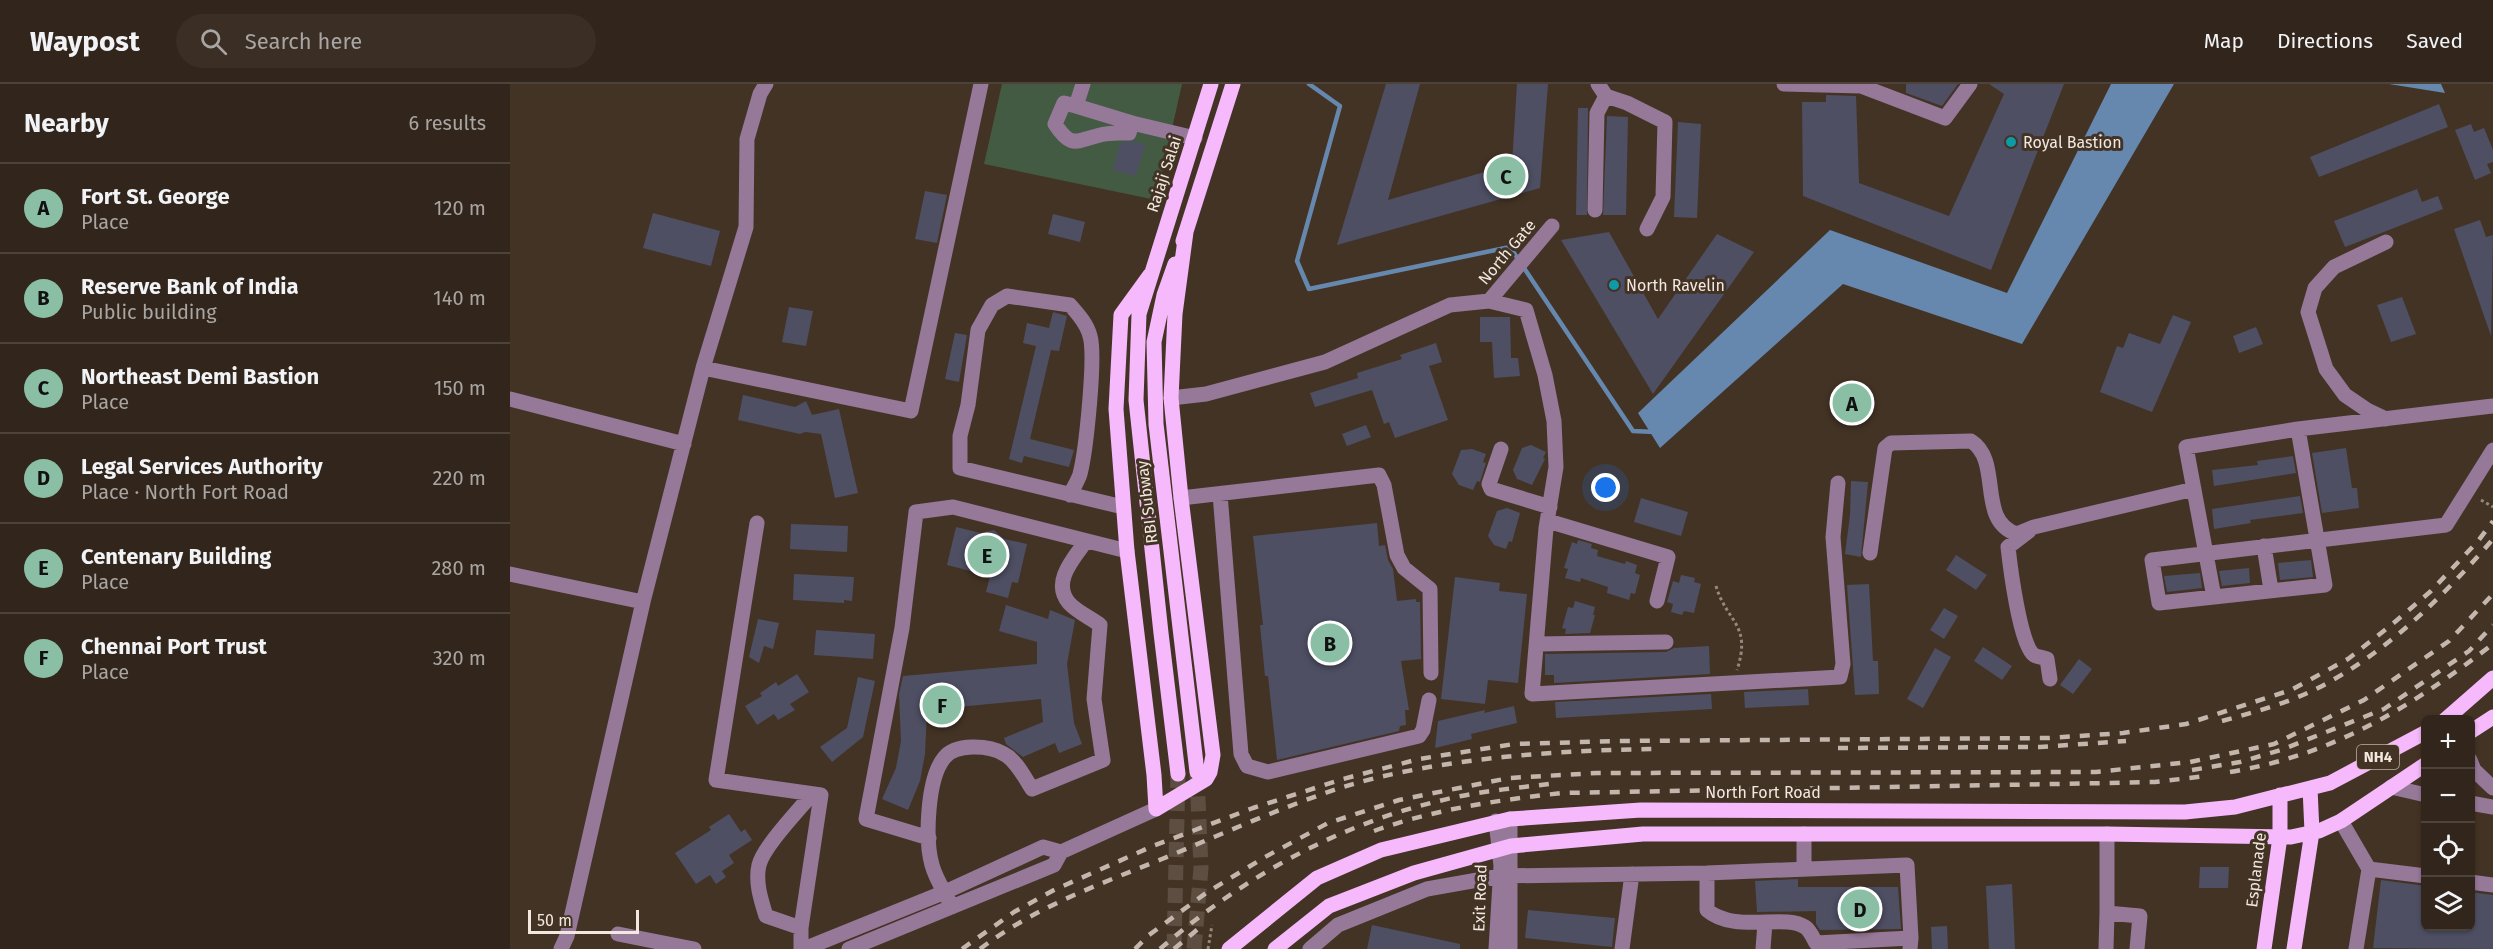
<!DOCTYPE html>
<html lang="en">
<head>
<meta charset="utf-8">
<style>
	:root { --surface:#32261c; --page:#3a2e25; --text:#f1f3f6; --muted:#a8a5a3; --line:#4d433b; --accent:#8abfa5 }
	body { margin:0; font-family:"Fira Sans",sans-serif; background:var(--page); color:var(--text) }
	.controls { position:absolute; right:18px; bottom:18px; display:grid; overflow:hidden; border-radius:9px; box-shadow:0 2px 4px #0004 }
	.controls button { width:54px; height:54px; display:grid; place-items:center; padding:0; border:0; border-bottom:2px solid var(--line); background:var(--surface); color:var(--text); font:30px sans-serif }
	.scale { position:absolute; left:18px; bottom:15px; width:111px; box-sizing:border-box; padding-left:6px; border:3px solid #f2e8df; border-top:0; font-size:16px; line-height:21px; white-space:nowrap; color:#f2e8df; -webkit-text-stroke:4px #433325; paint-order:stroke }
	.you { position:absolute; left:1096px; top:404px; width:21px; height:21px; margin:-15px; border:4px solid #fff; border-radius:50%; background:#1a73e8; box-shadow:0 0 0 9px #1a73e833 }
	.badge { display:grid; place-items:center; width:39px; height:39px; border-radius:50%; background:var(--accent); color:#111; font-size:20px; font-weight:700 }
	.pin { position:absolute; translate:-50% -50%; border:3px solid #fff; box-shadow:0 2px 6px #0006 }
	.list { margin:0; padding:0; list-style:none }
	h2 { display:flex; justify-content:space-between; align-items:center; height:78px; margin:0; padding:0 24px; font-size:26px }
	h2 small { font-size:20px; font-weight:400; color:var(--muted) }
	.list li { display:grid; grid-template-columns:39px 1fr auto; gap:18px; align-items:center; box-sizing:border-box; height:90px; padding:0 24px; border-top:2px solid var(--line) }
	.list b { display:block; font-size:22px; white-space:nowrap }
	.list p { margin:0; font-size:20px; white-space:nowrap; color:var(--muted) }
	.list em { font-size:20px; font-style:normal; color:var(--muted) }
	.icon { flex:none; width:33px; height:33px; fill:none; stroke:currentColor; stroke-width:2; stroke-linecap:round; stroke-linejoin:round }
	.map { position:relative; flex:none; width:1983px; height:865px; overflow:hidden }
	header { display:flex; align-items:center; gap:36px; box-sizing:border-box; height:84px; padding:0 30px; background:var(--surface); border-bottom:2px solid var(--line) }
	header strong { font-size:28px }
	nav { display:flex; gap:33px; margin-inline-start:auto; font-size:21px }
	.search { width:420px; height:54px; background:var(--page); display:flex; align-items:center; gap:15px; box-sizing:border-box; padding:0 21px; border-radius:33px; color:var(--muted); font-size:22px }
	main { display:flex }
	aside { flex:1; background:var(--surface) }
	.map>svg:first-child { display:block }
	.green { fill:#435b42 }
	.water { fill:#6688af }
	.lines { fill:none; stroke-linecap:round; stroke-linejoin:round }
	.stream { stroke:#6688af; stroke-width:4.5 }
	.building { fill:#4e4f63 }
	.major-tunnel { stroke:#5d4e41; stroke-width:15; stroke-dasharray:15 8; stroke-linecap:butt }
	.path { stroke:#95887d; stroke-width:3; stroke-dasharray:3 3; stroke-linecap:butt }
	.minor { stroke:#967898; stroke-width:15 }
	.major { stroke:#f6b9fb; stroke-width:15 }
	.rail { stroke:#c3b7ad; stroke-width:4.5; stroke-dasharray:10 10; stroke-linecap:butt }
	.culture-dot { fill:#0f9aa8; stroke:#433325; stroke-width:2 }
	.labels { text-anchor:middle; dominant-baseline:central; stroke-width:6; stroke-linejoin:round; paint-order:stroke }
	.shield { fill:#433325; stroke:#beb2a7; stroke-width:1.5 }
	.shield-label { font-size:15px; font-weight:bold; fill:#f2e8df }
	.poi-label { font-size:16px; fill:#f2e8df; stroke:#433325; text-anchor:start }
	.street-label { font-size:16px; fill:#f2e8df; stroke:#433325 }
</style>
</head>
<body>
<header>
<strong>Waypost</strong>
<div class="search"><svg class="icon" aria-label="search" viewBox="0 0 24 24"><circle cx="10" cy="10" r="6"/><path d="M15 15l6 6"/></svg>Search here</div>
<nav><a>Map</a><a>Directions</a><a>Saved</a></nav>
</header>
<main>
<aside>
<h2>Nearby<small>6 results</small></h2>
<ul class="list">
<li><span class="badge">A</span><div><b>Fort St. George</b><p>Place</p></div><em>120 m</em></li>
<li><span class="badge">B</span><div><b>Reserve Bank of India</b><p>Public building</p></div><em>140 m</em></li>
<li><span class="badge">C</span><div><b>Northeast Demi Bastion</b><p>Place</p></div><em>150 m</em></li>
<li><span class="badge">D</span><div><b>Legal Services Authority</b><p>Place · North Fort Road</p></div><em>220 m</em></li>
<li><span class="badge">E</span><div><b>Centenary Building</b><p>Place</p></div><em>280 m</em></li>
<li><span class="badge">F</span><div><b>Chennai Port Trust</b><p>Place</p></div><em>320 m</em></li>
</ul>
</aside>
<div class="map">
<svg width="1983" height="865" viewBox="0 0 1983 865">
	<rect width="100%" height="100%" fill="#433325"/>
	<!-- green -->
	<path class="green" d="M 492,0 L 672,0 L 646,116 L 474,80 Z"/>
	<!-- water -->
	<path class="water" d="M 1601,0 L 1664,0 L 1512,260 L 1333,200 L 1150,364 L 1128,329 L 1320,146 L 1497,209 Z
		M 1879,0 L 1931,0 L 1935,9 Z"/>
	<g class="lines">
		<!-- stream -->
		<path class="stream" d="M 799,0 L 830,22 L 787,177 L 799,205 L 1000,163 L 1123,347 L 1145,348"/>
	</g>
	<!-- building -->
	<path class="building" d="M 876,0 L 910,0 L 878,116 L 1002,80 L 1007,0 L 1038,0 L 1030,104 L 827,161 Z
		M 1396,0 L 1448,0 L 1432,22 L 1396,9 Z
		M 1479,0 L 1554,0 L 1481,186 L 1293,112 L 1292,18 L 1316,18 L 1316,11 L 1346,12 L 1349,99 L 1439,132 L 1494,10 Z
		M 1929,20 L 1938,43 L 1809,93 L 1800,73 Z
		M 1068,24 L 1078,24 L 1077,131 L 1066,131 Z
		M 1097,32 L 1118,33 L 1116,131 L 1093,131 Z
		M 1168,38 L 1191,40 L 1187,134 L 1164,133 Z
		M 1961,40 L 1964,48 L 1974,44 L 1983,66 L 1983,78 L 1977,80 L 1981,89 L 1965,96 L 1945,46 Z
		M 623,57 L 635,61 L 626,92 L 603,86 L 610,59 Z
		M 1907,105 L 1912,118 L 1928,112 L 1933,125 L 1835,163 L 1824,137 Z
		M 415,107 L 437,111 L 427,159 L 405,155 Z
		M 143,129 L 210,147 L 201,182 L 133,164 Z
		M 543,130 L 575,138 L 570,158 L 538,150 Z
		M 1970,136 L 1976,153 L 1983,151 L 1981,252 L 1944,145 Z
		M 1099,148 L 1148,235 L 1207,150 L 1244,168 L 1143,310 L 1051,156 Z
		M 1892,213 L 1906,250 L 1881,258 L 1867,221 Z
		M 279,223 L 303,227 L 296,262 L 272,258 Z
		M 543,228 L 557,232 L 549,267 L 541,266 L 520,355 L 564,366 L 559,383 L 514,372 L 512,379 L 499,375 L 526,262 L 513,259 L 517,239 L 539,244 Z
		M 1663,231 L 1681,238 L 1642,328 L 1590,308 L 1607,262 L 1613,264 L 1619,249 L 1650,260 Z
		M 970,233 L 1000,233 L 1001,274 L 1008,274 L 1010,292 L 984,294 L 982,258 L 970,258 Z
		M 1746,243 L 1753,260 L 1729,269 L 1723,252 Z
		M 445,249 L 457,251 L 449,298 L 435,295 Z
		M 926,259 L 932,278 L 919,282 L 938,336 L 885,354 L 879,338 L 874,340 L 862,306 L 805,323 L 800,309 L 848,294 L 847,289 L 892,275 L 890,271 Z
		M 233,311 L 285,323 L 296,317 L 302,331 L 329,325 L 348,409 L 325,414 L 311,350 L 295,348 L 290,350 L 228,336 Z
		M 856,341 L 861,353 L 837,362 L 832,350 Z
		M 1021,361 L 1036,368 L 1033,374 L 1035,375 L 1022,401 L 1007,395 L 1003,386 L 1012,364 Z
		M 1836,364 L 1842,404 L 1847,404 L 1849,424 L 1812,429 L 1802,369 Z
		M 962,365 L 976,370 L 973,378 L 976,379 L 970,398 L 967,397 L 963,406 L 949,401 L 942,390 L 951,366 Z
		M 1783,372 L 1786,389 L 1704,402 L 1702,386 L 1748,381 L 1747,377 Z
		M 1341,397 L 1358,398 L 1351,473 L 1335,470 L 1340,431 Z
		M 1790,412 L 1793,429 L 1740,436 L 1741,439 L 1704,445 L 1702,425 Z
		M 1131,414 L 1178,428 L 1171,452 L 1124,438 Z
		M 997,424 L 1010,429 L 1002,458 L 999,457 L 996,465 L 984,461 L 978,452 L 987,427 Z
		M 867,439 L 869,462 L 875,461 L 878,476 L 883,485 L 887,517 L 906,515 L 906,518 L 910,518 L 911,575 L 891,577 L 899,626 L 895,626 L 896,641 L 890,642 L 889,647 L 767,676 L 758,592 L 755,592 L 750,541 L 753,541 L 743,452 Z
		M 281,440 L 338,442 L 337,468 L 280,465 Z
		M 446,443 L 471,449 L 484,446 L 494,455 L 517,460 L 508,499 L 502,498 L 498,514 L 476,508 L 480,492 L 437,481 Z
		M 1068,456 L 1082,460 L 1081,464 L 1088,466 L 1087,472 L 1115,480 L 1116,477 L 1127,481 L 1125,489 L 1130,491 L 1125,510 L 1121,509 L 1119,516 L 1097,509 L 1098,503 L 1071,494 L 1070,498 L 1055,494 L 1058,485 L 1054,484 L 1062,458 L 1067,460 Z
		M 1446,471 L 1477,491 L 1466,506 L 1436,486 Z
		M 1801,476 L 1803,493 L 1770,496 L 1768,479 Z
		M 1739,484 L 1740,499 L 1712,502 L 1709,487 Z
		M 1690,489 L 1692,504 L 1657,508 L 1654,492 Z
		M 284,490 L 344,493 L 342,517 L 334,516 L 334,519 L 283,516 Z
		M 1171,491 L 1185,494 L 1184,498 L 1191,500 L 1184,529 L 1174,527 L 1172,531 L 1161,528 L 1163,520 L 1157,518 L 1163,497 L 1169,499 Z
		M 945,493 L 990,499 L 989,507 L 1017,510 L 1008,599 L 978,596 L 975,620 L 931,615 Z
		M 1359,500 L 1363,577 L 1368,577 L 1369,610 L 1345,611 L 1337,501 Z
		M 1065,517 L 1085,523 L 1083,531 L 1085,531 L 1080,549 L 1055,550 L 1056,545 L 1052,544 L 1058,523 L 1063,524 Z
		M 496,521 L 538,535 L 540,526 L 565,536 L 557,580 L 564,639 L 572,660 L 549,669 L 545,659 L 513,673 L 496,660 L 494,654 L 533,638 L 531,615 L 417,626 L 415,670 L 410,697 L 398,726 L 372,715 L 386,684 L 391,657 L 389,610 L 393,592 L 527,580 L 527,558 L 489,547 Z
		M 1434,524 L 1448,532 L 1434,555 L 1420,546 Z
		M 248,535 L 269,539 L 263,565 L 254,562 L 249,579 L 239,573 Z
		M 306,546 L 365,550 L 363,575 L 304,571 Z
		M 1199,562 L 1200,590 L 1044,599 L 1044,591 L 1035,591 L 1035,570 L 1156,568 L 1164,564 Z
		M 1473,563 L 1502,582 L 1492,596 L 1464,577 Z
		M 1425,564 L 1441,573 L 1413,624 L 1397,615 Z
		M 1569,575 L 1582,585 L 1563,610 L 1550,601 Z
		M 287,590 L 299,608 L 280,620 L 285,626 L 268,636 L 264,630 L 247,641 L 235,622 L 252,612 L 250,609 L 266,598 L 268,602 Z
		M 348,593 L 365,597 L 353,653 L 322,678 L 310,663 L 337,644 Z
		M 1298,605 L 1299,621 L 1235,624 L 1234,608 Z
		M 1201,610 L 1202,625 L 1046,634 L 1045,618 Z
		M 1004,622 L 1007,639 L 961,650 L 962,655 L 925,664 L 928,637 L 975,626 L 974,629 Z
		M 219,730 L 231,748 L 235,745 L 242,756 L 219,771 L 224,779 L 212,787 L 216,793 L 206,800 L 200,791 L 186,800 L 165,769 L 201,746 L 199,743 Z
		M 1690,783 L 1719,783 L 1718,804 L 1689,804 Z
		M 1288,795 L 1288,803 L 1388,803 L 1391,845 L 1310,846 L 1306,840 L 1306,827 L 1247,828 L 1245,797 Z
		M 1871,796 L 1916,802 L 1916,843 L 1960,843 L 1960,808 L 1983,811 L 1983,865 L 1863,864 Z
		M 1502,800 L 1505,865 L 1479,865 L 1476,802 Z
		M 1018,826 L 1105,834 L 1102,863 L 1015,854 Z
		M 862,841 L 950,860 L 950,865 L 857,865 Z
		M 1437,842 L 1438,865 L 1422,865 L 1421,843 Z"/>
	<g class="lines">
		<!-- major-tunnel -->
		<path class="major-tunnel" d="M 664,865 L 668,690
			M 684,865 L 691,784 L 687,691"/>
		<!-- path -->
		<path class="path" d="M 1971,416 L 1983,423
			M 1206,502 C 1217,539 1242,540 1227,586
			M 698,865 L 702,841"/>
		<!-- minor -->
		<path class="minor" d="M 573,0 L 566,22 L 554,19 L 545,40 C 561,65 566,57 590,51 C 599,48 610,49 619,49 L 622,39 L 685,54
			M 1088,0 L 1096,12 L 1117,19 L 1155,38 L 1153,113 L 1137,145
			M 1274,0 L 1351,2 L 1435,34 L 1460,0
			M 566,22 L 622,39
			M 1085,126 L 1087,29 L 1096,12
			M 979,217 L 1042,142
			M 193,284 L 236,143 L 237,55 L 250,10 L 256,0
			M 661,314 L 696,310 L 815,278 L 940,221 L 979,217 L 1016,226 L 1035,291 L 1044,337 L 1046,383 L 1036,444 L 1022,610 L 1330,593 L 1333,580 L 1323,453 L 1328,399
			M 0,315 L 174,360
			M 1876,335 L 1857,326 L 1835,311 L 1816,285 L 1798,228 L 1805,204 L 1824,183 L 1876,158
			M 1788,345 L 1815,501 L 1649,519 L 1642,476 L 1936,441 L 1983,366
			M 991,365 L 979,400 L 981,405 L 1040,423
			M 710,410 L 731,670 L 737,682 L 758,688 L 909,652 L 913,646 L 919,616
			M 560,411 C 563,404 568,397 570,390 C 576,367 586,272 580,252 C 577,240 568,230 560,221 L 497,212 L 482,221 L 468,246 L 458,321 L 450,352 L 450,384 L 613,423
			M 671,414 L 869,391 L 874,401 L 887,471 L 894,484 L 920,505 L 921,589
			M 1038,437 L 1158,473 L 1147,517
			M 247,439 L 206,696 L 311,711 L 291,844 L 291,865
			M 1519,447 L 1498,463 C 1500,481 1510,562 1524,571 C 1527,573 1533,573 1537,575 L 1540,595
			M 1754,462 L 1761,506
			M 1360,469 L 1375,364 L 1381,359 L 1461,357 C 1493,377 1466,437 1507,450 L 1524,443 L 1684,405
			M 0,490 L 133,518
			M 1704,513 L 1676,363 L 1788,345 L 1983,322
			M 1027,560 L 1156,558
			M 1960,676 L 1964,686 L 1983,704
			M 1881,703 L 1916,711
			M 1960,719 L 1983,723
			M 1000,735 L 1000,865
			M 1831,737 L 1859,785 L 1916,792
			M 1294,750 L 1294,785
			M 1597,750 L 1597,829 L 1630,832 L 1627,865
			M 419,754 L 356,735 L 392,544 L 406,428 L 443,423 L 617,467
			M 1197,789 L 1197,826 C 1225,850 1274,829 1295,843 C 1300,846 1303,854 1306,859 L 1401,854 L 1400,865
			M 1960,798 L 1983,801
			M 442,823 C 436,810 426,796 422,781 C 415,756 417,695 434,674 C 445,659 479,661 494,670 C 506,676 515,694 522,705 L 593,676 L 584,615 L 590,541 C 581,534 567,528 559,519 C 541,498 564,474 576,457
			M 291,844 L 256,832 C 251,816 245,798 249,781 C 254,762 289,726 302,710
			M 108,850 L 184,865
			M 51,865 L 57,852 L 133,518 L 193,284 L 401,327 L 471,0
			M 294,865 L 435,808 L 533,763 L 551,768
			M 339,865 L 544,781 L 551,768 L 646,725
			M 800,865 L 828,841 L 917,805 L 990,792 L 1197,789 L 1397,781 L 1401,854
			M 986,865 L 991,782 L 986,737
			M 1112,865 L 1122,790
			M 1253,865 L 1255,839
			M 1596,865 L 1597,829
			M 1846,865 L 1859,785"/>
		<!-- major -->
		<path class="major" d="M 673,157 L 723,0
			M 665,180 L 654,211 L 644,258 L 646,340 L 687,688
			M 640,191 L 611,231 L 606,325 L 617,467 L 644,691 L 646,725 L 696,695 L 700,688 L 703,671 L 671,414 L 661,314 L 665,230 L 676,148
			M 1935,636 L 1983,594
			M 1960,648 L 1983,633
			M 668,690 L 651,549 L 626,316 L 629,230 L 701,0
			M 719,865 L 807,794 L 871,766 L 1000,735 L 1131,726 L 1675,728 L 1725,723 L 1820,699 L 1916,648
			M 765,865 L 819,822 L 904,789 L 1001,762 L 1133,750 L 1597,750 L 1781,753 L 1809,747 L 1831,737 L 1916,680
			M 1754,865 L 1770,753 L 1770,711
			M 1784,865 L 1802,748 L 1800,704"/>
		<!-- rail -->
		<path class="rail" d="M 1712,637 C 1745,628 1778,619 1808,604 C 1875,570 1935,511 1983,455
			M 1328,664 L 1530,663 L 1616,657
			M 1682,686 L 1730,678 L 1771,666 L 1874,625 L 1959,567 L 1983,541
			M 1720,688 C 1824,671 1901,623 1983,560
			M 864,747 C 925,725 989,716 1052,709 L 1599,699 L 1645,698 L 1696,692
			M 452,865 L 504,828 L 544,806 L 643,762 L 743,724 L 833,695 L 909,675 L 1004,660 L 1109,657 L 1539,654 L 1613,649 L 1676,640 L 1781,606 L 1838,575 L 1880,542 L 1921,507 L 1968,457 L 1983,437
			M 470,865 C 525,823 588,801 652,775 C 712,750 772,723 833,703 C 928,674 1049,666 1148,665
			M 625,865 L 639,851 L 696,809 L 755,773 L 818,739 L 889,716 L 999,694 L 1087,689 L 1586,688 L 1680,678 L 1764,660 L 1854,616 L 1939,557 L 1983,510
			M 650,865 C 729,796 826,741 929,717 C 967,707 1008,704 1047,699
			M 664,865 L 694,840"/>
	</g>
	<!-- markers -->
	<g class="culture-dot">
		<circle cx="1501" cy="58" r="6"/>
		<circle cx="1104" cy="201" r="6"/>
	</g>
	<g class="labels">
		<!-- shield labels -->
		<rect class="shield" x="1847" y="661" width="42" height="24" rx="4.5"/>
		<g class="shield-label">
			<text x="1868" y="673">NH4</text>
		</g>
		<!-- poi labels -->
		<g class="poi-label">
			<text x="1513" y="58">Royal Bastion</text>
			<text x="1116" y="201">North Ravelin</text>
		</g>
		<!-- street labels -->
		<g class="street-label">
			<text transform="translate(654 90) rotate(-72)">Rajaji Salai</text>
			<text transform="translate(997 168) rotate(-50)">North Gate</text>
			<text transform="translate(637 418) rotate(-97)">RBI Subway</text>
			<text x="1253" y="708">North Fort Road</text>
			<text transform="translate(1746 786) rotate(-83)">Esplanade</text>
			<text transform="translate(970 814) rotate(-88)">Exit Road</text>
		</g>
	</g>
</svg>
<div class="controls">
<button>+</button>
<button>−</button>
<button><svg class="icon" aria-label="locate" viewBox="0 0 24 24"><circle cx="12" cy="12" r="6"/><path d="M12 2v4M12 18v4M2 12h4M18 12h4"/></svg></button>
<button><svg class="icon" aria-label="layers" viewBox="0 0 24 24"><path d="M12 4l9 5-9 5-9-5zM3 14l9 5 9-5"/></svg></button>
</div>
<div class="scale">50 m</div>
<div class="you"></div>
<div class="pin badge" style="left:1342px;top:319px">A</div>
<div class="pin badge" style="left:820px;top:559px">B</div>
<div class="pin badge" style="left:996px;top:92px">C</div>
<div class="pin badge" style="left:1350px;top:825px">D</div>
<div class="pin badge" style="left:477px;top:471px">E</div>
<div class="pin badge" style="left:432px;top:621px">F</div>
</div>
</main>
</body>
</html>
